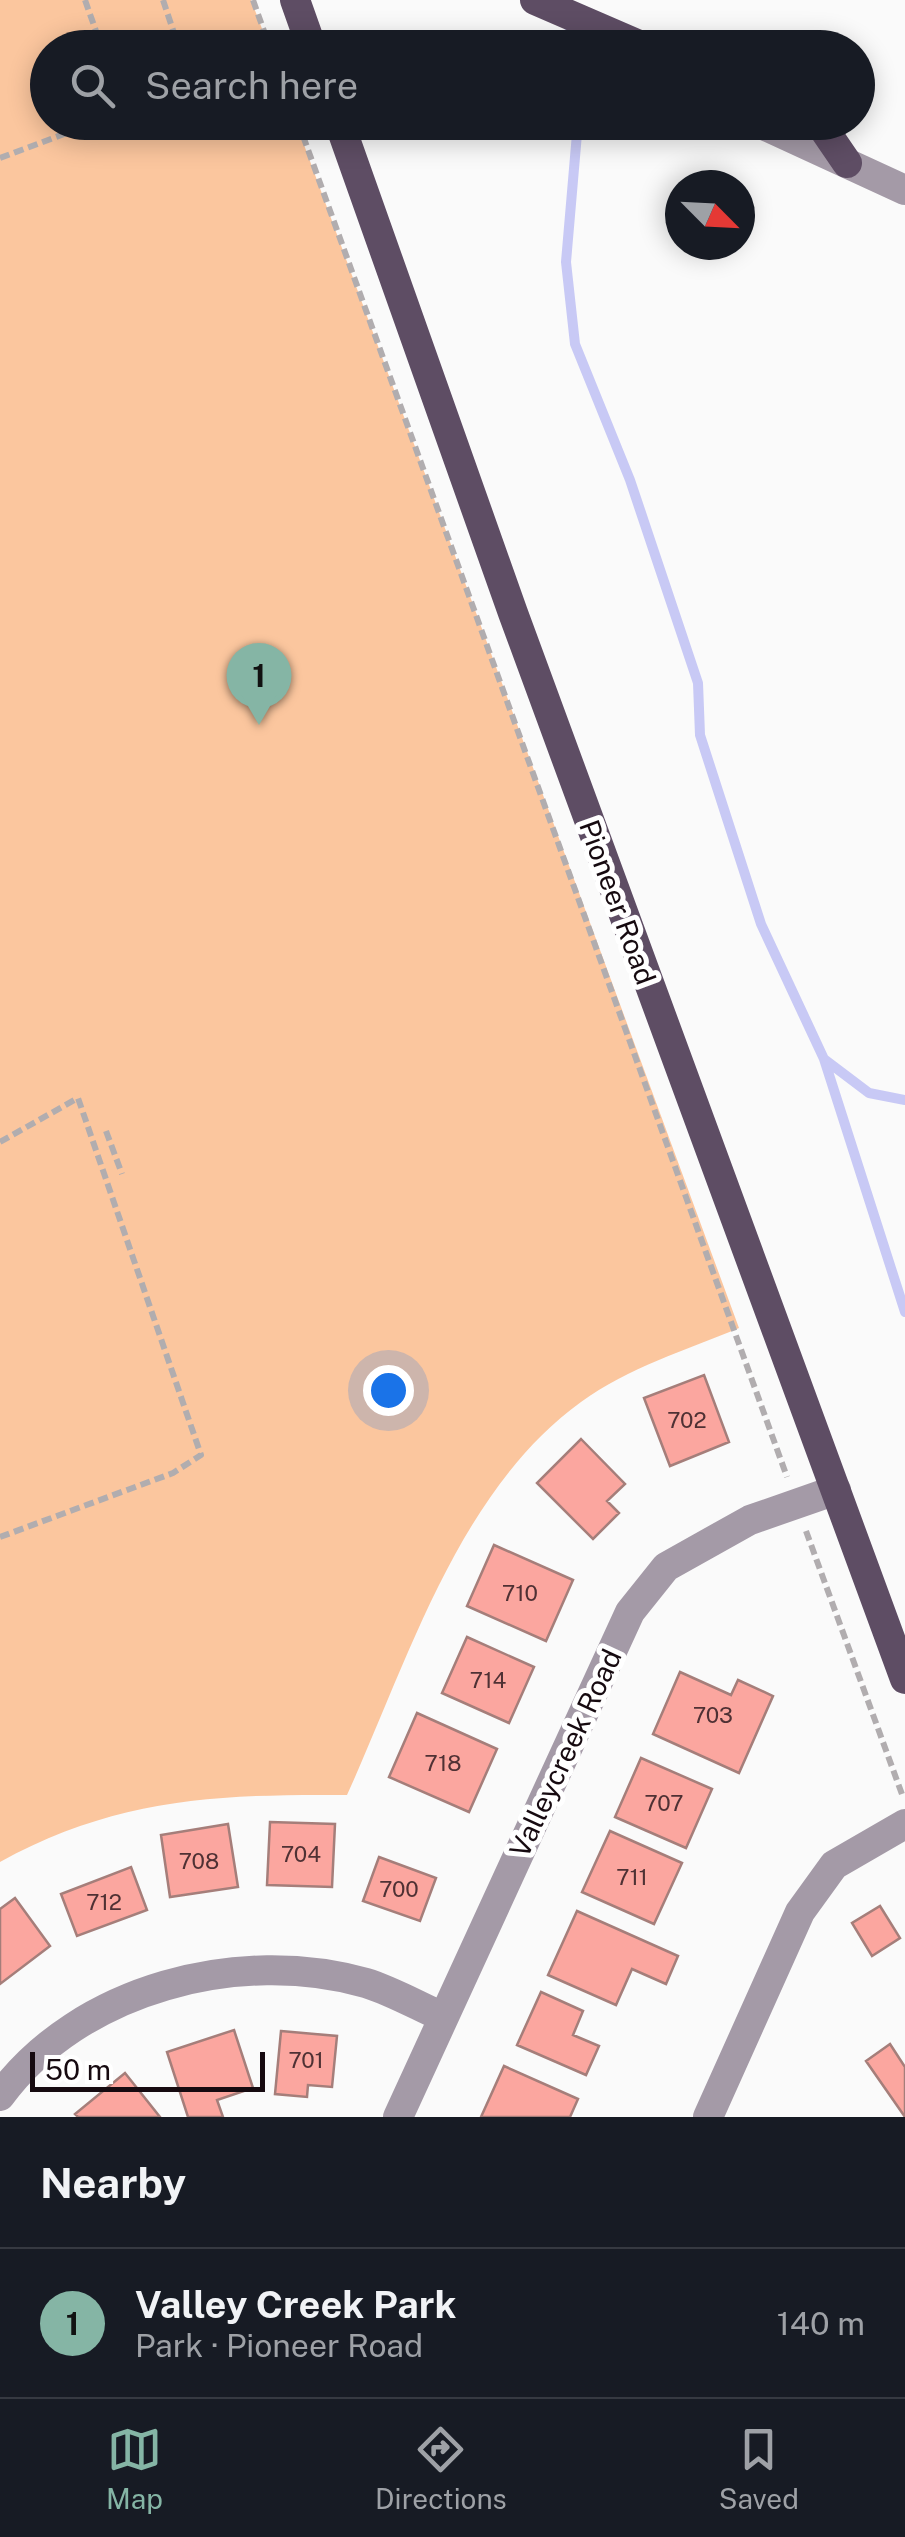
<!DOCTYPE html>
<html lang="en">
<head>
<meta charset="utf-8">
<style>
	:root { --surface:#171b24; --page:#242831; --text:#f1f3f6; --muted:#9ea1a6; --line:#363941; --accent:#85b5a5 }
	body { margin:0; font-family:"Public Sans",sans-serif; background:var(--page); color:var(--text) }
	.compass { position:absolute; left:665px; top:170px; width:90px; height:90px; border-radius:50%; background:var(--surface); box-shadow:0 5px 25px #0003; rotate:114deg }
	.scale { position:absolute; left:30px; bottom:25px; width:235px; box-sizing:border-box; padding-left:10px; border:5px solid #160a10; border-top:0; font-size:28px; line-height:35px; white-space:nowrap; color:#160a10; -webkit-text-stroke:8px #fff; paint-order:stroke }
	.you { position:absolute; left:388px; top:1390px; width:35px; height:35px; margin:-25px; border:8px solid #fff; border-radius:50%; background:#1a73e8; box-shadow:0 0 0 15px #1a73e833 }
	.badge { display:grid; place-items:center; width:65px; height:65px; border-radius:50%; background:var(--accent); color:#111; font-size:32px; font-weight:700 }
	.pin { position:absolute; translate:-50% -82px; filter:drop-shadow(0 2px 5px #0008) }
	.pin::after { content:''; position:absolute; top:52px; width:35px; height:30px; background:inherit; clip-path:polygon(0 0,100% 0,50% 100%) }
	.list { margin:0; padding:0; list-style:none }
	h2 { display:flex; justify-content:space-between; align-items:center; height:130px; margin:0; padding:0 40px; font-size:42px }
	h2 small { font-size:32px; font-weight:400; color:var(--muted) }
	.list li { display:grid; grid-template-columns:65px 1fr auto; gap:30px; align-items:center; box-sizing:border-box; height:150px; padding:0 40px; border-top:2px solid var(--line) }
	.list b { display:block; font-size:38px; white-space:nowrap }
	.list p { margin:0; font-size:32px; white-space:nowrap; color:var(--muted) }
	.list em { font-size:32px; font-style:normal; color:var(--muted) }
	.icon { flex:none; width:55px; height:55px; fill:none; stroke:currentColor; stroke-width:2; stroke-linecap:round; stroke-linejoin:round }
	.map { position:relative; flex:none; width:905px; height:2117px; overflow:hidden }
	.search { position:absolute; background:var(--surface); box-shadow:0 5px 25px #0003; left:30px; right:30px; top:30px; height:110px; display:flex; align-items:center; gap:25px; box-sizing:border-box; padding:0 35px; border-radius:55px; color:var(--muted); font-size:38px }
	.sheet { height:280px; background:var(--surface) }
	nav { display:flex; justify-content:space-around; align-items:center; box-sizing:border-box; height:140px; border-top:2px solid var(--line); background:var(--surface); font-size:28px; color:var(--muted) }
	nav a { display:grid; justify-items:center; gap:5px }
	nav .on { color:var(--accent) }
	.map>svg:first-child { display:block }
	.park { fill:#fbc69e }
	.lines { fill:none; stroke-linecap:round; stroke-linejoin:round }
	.stream { stroke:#c8c9f5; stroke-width:10 }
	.building { fill:#fba69f; stroke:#a57e7a; stroke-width:2.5 }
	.path { stroke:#b1adaf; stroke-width:6; stroke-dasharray:10 5; stroke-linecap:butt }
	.minor { stroke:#a49aa7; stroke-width:30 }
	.major { stroke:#5e4d64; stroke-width:30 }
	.labels { text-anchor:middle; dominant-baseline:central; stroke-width:10; stroke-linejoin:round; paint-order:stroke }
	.number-label { font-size:22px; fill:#4f3134 }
	.street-label { font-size:28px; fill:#160a10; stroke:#fff }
</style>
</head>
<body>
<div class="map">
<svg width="905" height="2117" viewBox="0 0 905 2117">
	<rect width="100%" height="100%" fill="#fafafa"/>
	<!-- park -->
	<path class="park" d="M 0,0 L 251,0 L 269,47 L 48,48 L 48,122 L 296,123 L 739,1328 C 685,1351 629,1367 581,1402 C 458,1491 408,1661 347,1795 C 218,1794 116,1798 0,1862 Z"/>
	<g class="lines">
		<!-- stream -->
		<path class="stream" d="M 569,19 L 571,48
			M 578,122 L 566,262 L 575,344 L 630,480 L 698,683 L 700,735 L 761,924 L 824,1059 L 905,1312
			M 824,1059 L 869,1093 L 905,1100"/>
	</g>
	<!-- building -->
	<path class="building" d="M 704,1375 L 729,1442 L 670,1466 L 644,1398 Z
		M 581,1439 L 625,1484 L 607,1501 L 619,1513 L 593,1539 L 537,1483 Z
		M 494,1545 L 573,1580 L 546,1641 L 467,1606 Z
		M 467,1637 L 534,1667 L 509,1723 L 442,1693 Z
		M 680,1672 L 731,1695 L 738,1680 L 773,1696 L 739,1773 L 653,1734 Z
		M 417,1713 L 497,1749 L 469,1812 L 389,1777 Z
		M 641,1758 L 712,1789 L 686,1848 L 615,1817 Z
		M 270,1822 L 335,1824 L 332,1887 L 267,1885 Z
		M 228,1824 L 238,1887 L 170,1897 L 161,1835 Z
		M 610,1831 L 682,1863 L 654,1924 L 582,1892 Z
		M 379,1857 L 436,1878 L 420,1921 L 363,1901 Z
		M 131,1867 L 147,1910 L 77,1936 L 61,1894 Z
		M 15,1898 L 50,1946 L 0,1984 L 0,1909 Z
		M 880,1906 L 900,1938 L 872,1956 L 852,1923 Z
		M 577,1911 L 678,1956 L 666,1984 L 632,1969 L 616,2005 L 548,1975 Z
		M 541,1992 L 583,2011 L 573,2035 L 599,2046 L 586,2075 L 517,2045 Z
		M 234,2030 L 253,2088 L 217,2100 L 223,2117 L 188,2117 L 167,2052 Z
		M 281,2031 L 337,2036 L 332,2087 L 308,2085 L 307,2097 L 275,2094 Z
		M 890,2044 L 905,2067 L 905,2117 L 866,2061 Z
		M 504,2066 L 578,2099 L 570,2117 L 481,2117 Z
		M 125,2073 L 160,2117 L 78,2117 L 75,2114 Z"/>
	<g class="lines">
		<!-- path -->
		<path class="path" d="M 85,0 L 102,48
			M 163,0 L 179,48
			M 253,0 L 270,48
			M 298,122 L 787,1477
			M 0,158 L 96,122
			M 106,1131 L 122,1174
			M 0,1142 L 78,1098 L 201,1455 L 173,1473 L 0,1537
			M 806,1531 L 903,1797"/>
		<!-- minor -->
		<path class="minor" d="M 446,48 L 550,48
			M 757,122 L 905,190
			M 0,2096 C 79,1988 240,1947 366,1983 C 392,1991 418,2006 443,2017
			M 398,2117 L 630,1612 L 666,1567 L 750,1520 L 836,1490
			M 708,2117 L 800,1912 L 834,1865 L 905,1824"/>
		<!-- major -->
		<path class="major" d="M 295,0 L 312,48
			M 535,0 L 646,48
			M 339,122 L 513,613 L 905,1679
			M 819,122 L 847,163"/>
	</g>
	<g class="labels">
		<!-- number labels -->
		<g class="number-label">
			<text x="687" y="1420">702</text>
			<text x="520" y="1593">710</text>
			<text x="488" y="1680">714</text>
			<text x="713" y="1715">703</text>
			<text x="443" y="1763">718</text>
			<text x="664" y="1803">707</text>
			<text x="301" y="1854">704</text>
			<text x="199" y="1861">708</text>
			<text x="632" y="1877">711</text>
			<text x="399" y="1889">700</text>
			<text x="104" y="1902">712</text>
			<text x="306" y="2060">701</text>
		</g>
		<!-- street labels -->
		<g class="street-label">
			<text transform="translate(618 902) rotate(70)">Pioneer Road</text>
			<text transform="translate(565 1753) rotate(-65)">Valleycreek Road</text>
		</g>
	</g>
</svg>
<svg class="compass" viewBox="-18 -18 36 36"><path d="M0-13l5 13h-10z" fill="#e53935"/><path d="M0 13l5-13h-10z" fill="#9ea1a6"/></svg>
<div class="scale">50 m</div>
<div class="you"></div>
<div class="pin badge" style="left:259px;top:725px">1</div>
<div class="search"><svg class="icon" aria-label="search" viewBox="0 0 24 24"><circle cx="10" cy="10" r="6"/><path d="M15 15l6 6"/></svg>Search here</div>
</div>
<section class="sheet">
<h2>Nearby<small></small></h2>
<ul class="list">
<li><span class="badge">1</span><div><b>Valley Creek Park</b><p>Park · Pioneer Road</p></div><em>140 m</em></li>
</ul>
</section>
<nav>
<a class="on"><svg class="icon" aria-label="map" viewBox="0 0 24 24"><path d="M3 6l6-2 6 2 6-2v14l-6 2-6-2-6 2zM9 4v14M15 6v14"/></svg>Map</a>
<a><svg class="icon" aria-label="directions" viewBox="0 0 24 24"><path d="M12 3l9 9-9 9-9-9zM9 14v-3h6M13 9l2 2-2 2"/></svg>Directions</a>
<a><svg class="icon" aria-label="saved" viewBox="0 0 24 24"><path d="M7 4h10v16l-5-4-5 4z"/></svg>Saved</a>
</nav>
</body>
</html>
